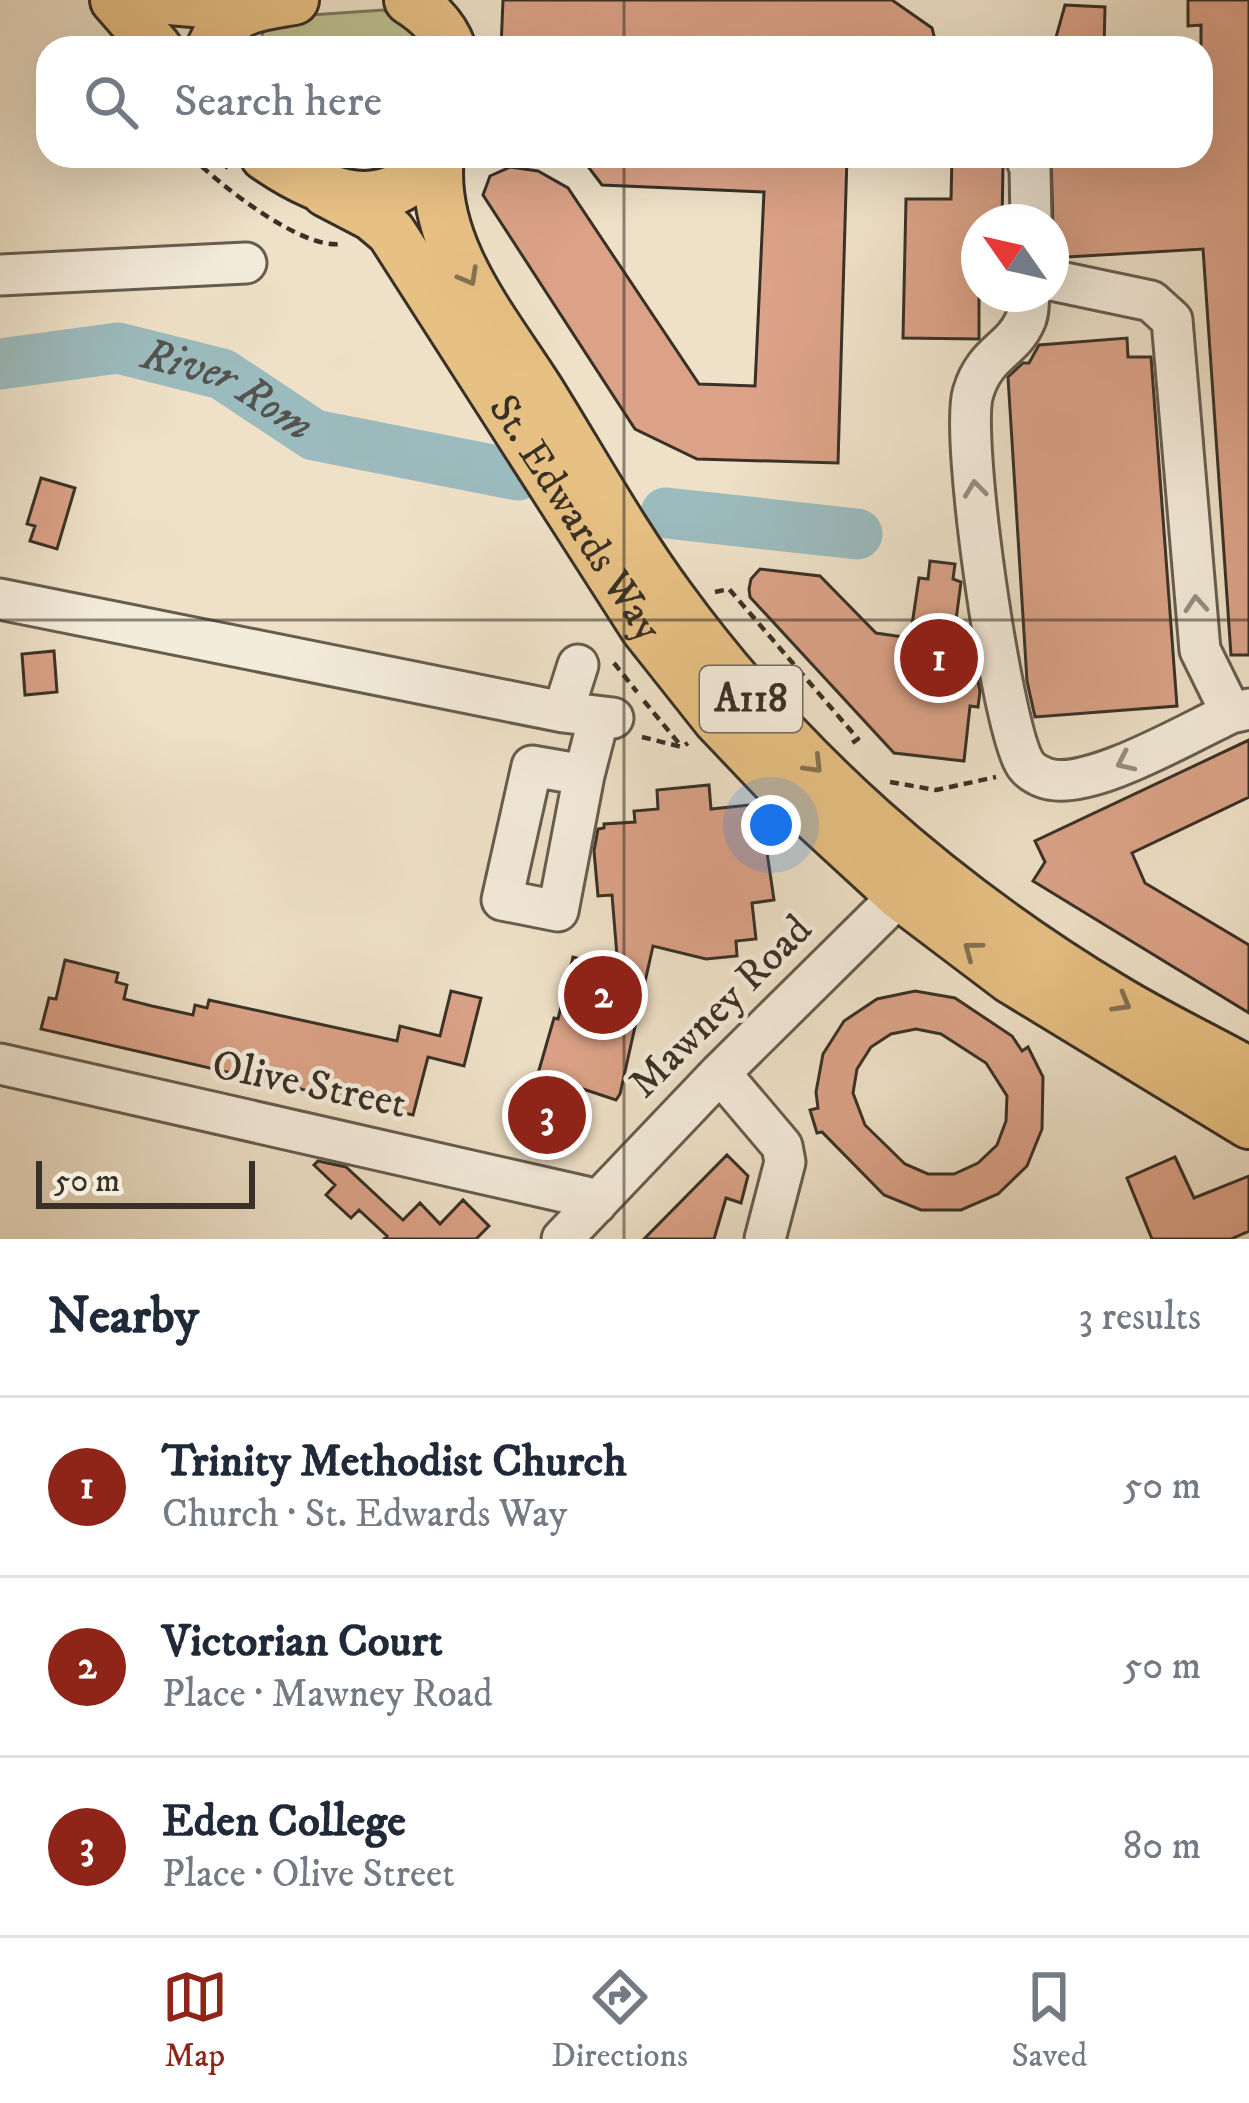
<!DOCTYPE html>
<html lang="en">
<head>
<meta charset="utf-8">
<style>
	:root { --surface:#fff; --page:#f2f2f3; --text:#1f2937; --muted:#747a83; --line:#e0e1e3; --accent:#8f2418 }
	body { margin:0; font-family:"IM FELL DW Pica",serif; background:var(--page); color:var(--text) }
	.compass { position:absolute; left:961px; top:204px; width:108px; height:108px; border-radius:50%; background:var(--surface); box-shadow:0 12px 48px #0002; rotate:304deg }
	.scale { position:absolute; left:36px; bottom:30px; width:219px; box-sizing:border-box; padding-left:12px; border:6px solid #393127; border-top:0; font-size:33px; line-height:42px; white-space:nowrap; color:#393127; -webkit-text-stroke:9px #f4ecdb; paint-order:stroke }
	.you { position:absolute; left:771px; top:825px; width:42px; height:42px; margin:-30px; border:9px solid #fff; border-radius:50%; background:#1a73e8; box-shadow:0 0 0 18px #1a73e833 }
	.badge { display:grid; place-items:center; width:78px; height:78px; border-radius:50%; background:var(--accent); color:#fff; font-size:39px; font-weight:700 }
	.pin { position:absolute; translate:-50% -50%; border:6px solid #fff; box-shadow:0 3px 12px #0006 }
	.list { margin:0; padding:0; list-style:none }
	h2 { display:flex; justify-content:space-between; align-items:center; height:156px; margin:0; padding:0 48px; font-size:51px }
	h2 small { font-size:39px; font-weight:400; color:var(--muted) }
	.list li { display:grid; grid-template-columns:78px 1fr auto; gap:36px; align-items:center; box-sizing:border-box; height:180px; padding:0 48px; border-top:3px solid var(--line) }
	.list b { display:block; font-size:45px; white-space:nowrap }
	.list p { margin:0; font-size:39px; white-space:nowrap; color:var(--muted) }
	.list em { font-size:39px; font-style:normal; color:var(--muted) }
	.icon { flex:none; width:66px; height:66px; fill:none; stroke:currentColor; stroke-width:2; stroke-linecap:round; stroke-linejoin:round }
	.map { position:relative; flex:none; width:1249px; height:1239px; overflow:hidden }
	.search { position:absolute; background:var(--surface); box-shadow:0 12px 48px #0002; left:36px; right:36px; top:36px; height:132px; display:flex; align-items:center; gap:30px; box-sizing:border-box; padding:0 42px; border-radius:36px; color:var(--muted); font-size:45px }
	.sheet { height:696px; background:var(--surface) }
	nav { display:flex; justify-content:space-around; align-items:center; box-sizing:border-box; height:168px; border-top:3px solid var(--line); background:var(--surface); font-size:33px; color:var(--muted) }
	nav a { display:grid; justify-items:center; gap:6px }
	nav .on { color:var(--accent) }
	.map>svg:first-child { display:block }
	.green { fill:#bfc192; stroke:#7c795c; stroke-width:3 }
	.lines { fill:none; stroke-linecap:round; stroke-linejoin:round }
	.river { stroke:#9cbbbe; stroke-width:51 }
	.building { fill:#dba287; stroke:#393127; stroke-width:3; fill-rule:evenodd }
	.minor-casing { stroke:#665d4f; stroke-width:45 }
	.major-casing { stroke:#393127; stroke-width:54 }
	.path { stroke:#393127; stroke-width:4.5; stroke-dasharray:9 6; stroke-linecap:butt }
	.minor { stroke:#f4ecdb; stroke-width:39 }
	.major { stroke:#e7c084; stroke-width:48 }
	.oneway { stroke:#877151 }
	.oneway2 { stroke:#968e81 }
	.grid { fill:none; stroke:#393127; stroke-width:3; stroke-opacity:0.55 }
	.labels { text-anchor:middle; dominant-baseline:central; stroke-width:9; stroke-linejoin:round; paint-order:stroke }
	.shield { fill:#f4ecdb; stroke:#71695d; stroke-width:3 }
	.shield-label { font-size:39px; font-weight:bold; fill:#393127 }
	.street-label { font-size:42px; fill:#393127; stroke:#f4ecdb }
	.water-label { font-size:45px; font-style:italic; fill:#52544d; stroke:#f4ecdb }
</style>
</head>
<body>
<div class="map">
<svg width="1249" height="1239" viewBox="0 0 1249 1239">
	<rect width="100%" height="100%" fill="#eee1c8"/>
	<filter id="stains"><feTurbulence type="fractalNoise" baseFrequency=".00167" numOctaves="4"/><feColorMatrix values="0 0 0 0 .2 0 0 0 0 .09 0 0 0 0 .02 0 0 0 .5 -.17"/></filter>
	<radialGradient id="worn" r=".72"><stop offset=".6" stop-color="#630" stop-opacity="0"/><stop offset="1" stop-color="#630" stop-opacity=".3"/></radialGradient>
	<!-- green -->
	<path class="green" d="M 383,10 L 418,29 L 426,48 L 259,48 L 264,28 L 311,15 Z"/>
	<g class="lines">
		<!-- river -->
		<g class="river">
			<path id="s1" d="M 0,364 L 118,348 L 222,374 L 314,435 L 518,475"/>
			<path d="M 666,513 L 857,534"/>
		</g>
	</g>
	<!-- building -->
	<path class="building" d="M 503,0 L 892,0 L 932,28 L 937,48 L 501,48 Z
		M 1188,0 L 1249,0 L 1249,655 L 1231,655 L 1203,249 L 1067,257 L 1053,230 L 1051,156 L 1201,156 L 1201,25 L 1188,26 Z
		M 1065,5 L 1105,7 L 1104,48 L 1053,48 Z
		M 580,156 L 847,156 L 838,463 L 697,459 L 635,429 L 483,195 L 490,176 L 510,167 L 538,171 L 568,188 L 699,384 L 755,386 L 764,192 L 602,185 Z
		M 952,156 L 1001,156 L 1003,166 L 1002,222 L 979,222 L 979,339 L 903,338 L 906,199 L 951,199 Z
		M 1127,338 L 1128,357 L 1151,357 L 1177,706 L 1035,717 L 1027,681 L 1008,377 L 1023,363 L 1029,363 L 1039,345 Z
		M 41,478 L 75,488 L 57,549 L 30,541 L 35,526 L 27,524 Z
		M 930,561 L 955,564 L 953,579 L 961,582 L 953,643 L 961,644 L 960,650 L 972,652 L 980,691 L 978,707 L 970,706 L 964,761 L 894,753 L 750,597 L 749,589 L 751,579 L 760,569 L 820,576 L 876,633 L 910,638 L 919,578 L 928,579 Z
		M 54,651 L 57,692 L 25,695 L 22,654 Z
		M 1249,740 L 1249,797 L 1132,853 L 1145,883 L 1249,945 L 1249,1013 L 1033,881 L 1045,862 L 1035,841 Z
		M 709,785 L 711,809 L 759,804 L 768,812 L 769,830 L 764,832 L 774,900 L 752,903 L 756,939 L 736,941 L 737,956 L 706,959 L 653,946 L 620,1094 L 616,1100 L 583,1089 L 566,1149 L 520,1136 L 554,1018 L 558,1019 L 573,957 L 618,968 L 612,895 L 598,896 L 594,851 L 598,829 L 604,828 L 604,824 L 635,822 L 634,811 L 658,809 L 657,790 Z
		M 65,960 L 118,973 L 116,982 L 127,985 L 124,999 L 152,1006 L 193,1015 L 195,1005 L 207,1008 L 209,1000 L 397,1041 L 400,1026 L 440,1036 L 451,991 L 481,998 L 464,1066 L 428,1057 L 413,1115 L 41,1029 L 49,998 L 56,999 Z
		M 915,991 L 955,998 L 1012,1036 L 1022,1051 L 1028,1047 L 1043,1077 L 1042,1129 L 1027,1166 L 998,1194 L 961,1210 L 921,1210 L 884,1195 L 822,1132 L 817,1133 L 810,1110 L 818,1108 L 816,1092 L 823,1054 L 844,1021 L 877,999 ZM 916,1029 L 941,1034 L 986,1063 L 1007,1096 L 1006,1121 L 997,1145 L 978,1163 L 954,1174 L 928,1174 L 905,1164 L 865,1125 L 853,1093 L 857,1069 L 871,1047 L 891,1034 Z
		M 727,1155 L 748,1176 L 741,1203 L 726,1198 L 714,1239 L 644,1239 Z
		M 1175,1157 L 1194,1198 L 1249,1176 L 1249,1231 L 1231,1239 L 1152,1239 L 1127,1178 Z
		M 318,1161 L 346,1167 L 403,1220 L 420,1203 L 440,1224 L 463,1200 L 489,1226 L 476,1239 L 384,1239 L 387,1236 L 359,1210 L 351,1218 L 326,1195 L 335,1185 L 314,1165 Z"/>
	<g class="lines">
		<defs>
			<path id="minor" d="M 1025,156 L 1030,168 L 1031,222
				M 0,275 L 246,263
				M 1051,280 L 1151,301 L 1172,320 L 1200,650 L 1231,713
				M 1029,294 C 1028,302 1029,314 1025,321 C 1012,351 985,352 973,393 C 960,437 1001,721 1024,762 C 1028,770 1037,775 1045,778 C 1087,793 1189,732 1231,713 L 1249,709
				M 0,599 L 563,712 L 613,718
				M 563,712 L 578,665
				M 584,775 L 558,911 L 502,900 L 532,766 L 584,775 L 599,717
				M 0,1064 L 586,1197 L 596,1204
				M 720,1073 L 782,1146 L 785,1162 L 765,1239
				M 562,1239 L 720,1073 L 900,895"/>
			<g id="major">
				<path d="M 115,0 L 157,48"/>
				<path d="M 170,0 L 251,7"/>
				<path d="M 409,0 C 428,12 443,26 451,48"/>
				<path d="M 211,48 C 229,7 254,7 294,0"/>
				<path d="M 265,156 C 317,192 389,224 432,156"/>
				<path d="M 439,156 C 429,245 495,321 540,392 C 583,461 623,534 671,599 C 789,761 942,895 1113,998 C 1157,1025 1204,1047 1249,1072"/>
				<path id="s2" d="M 326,192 L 372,216 L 391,232 L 645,628 L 718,720 L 776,781 L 900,895 L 1011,979 L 1249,1124"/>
			</g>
		</defs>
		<!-- minor casing -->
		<use href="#minor" class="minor-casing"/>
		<!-- major casing -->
		<use href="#major" class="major-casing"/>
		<!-- path -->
		<path class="path" d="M 333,48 L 333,34
			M 191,156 C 218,184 301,249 340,244
			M 214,156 L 228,168
			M 715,592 L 729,589 L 858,739 L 849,745
			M 614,663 L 637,692
			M 644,701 L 682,747
			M 642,737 L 682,747 L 688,743
			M 890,782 L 936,790 L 996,777"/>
		<!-- minor -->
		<use href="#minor" class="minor"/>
		<!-- major -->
		<use href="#major" class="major"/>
	</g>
	<!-- one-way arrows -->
	<defs><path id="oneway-chevron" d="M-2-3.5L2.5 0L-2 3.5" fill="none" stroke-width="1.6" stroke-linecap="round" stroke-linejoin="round" transform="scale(3)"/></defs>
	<g class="oneway">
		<use href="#oneway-chevron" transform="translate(469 277) rotate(61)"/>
		<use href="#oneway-chevron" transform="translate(814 765) rotate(46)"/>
		<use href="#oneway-chevron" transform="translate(972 950) rotate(-143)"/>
		<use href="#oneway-chevron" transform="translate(1122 1003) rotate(30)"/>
	</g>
	<g class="oneway2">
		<use href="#oneway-chevron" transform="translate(975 489) rotate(-97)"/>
		<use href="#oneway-chevron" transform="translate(1196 604) rotate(-94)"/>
		<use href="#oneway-chevron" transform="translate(1125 762) rotate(155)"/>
	</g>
	<!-- grid -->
	<path class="grid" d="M 624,0 L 624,48M 624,156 L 624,1239M 0,620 L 1249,620"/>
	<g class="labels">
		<!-- shield labels -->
		<rect class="shield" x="700" y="666" width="102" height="66" rx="9"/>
		<g class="shield-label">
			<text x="751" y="699">A118</text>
		</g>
		<!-- street labels -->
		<g class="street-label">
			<text stroke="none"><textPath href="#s2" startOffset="417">St. Edwards Way</textPath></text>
			<text transform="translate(721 1007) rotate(-45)">Mawney Road</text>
			<text transform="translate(309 1085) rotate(12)">Olive Street</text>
		</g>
		<!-- water labels -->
		<g class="water-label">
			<text stroke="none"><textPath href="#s1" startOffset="237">River Rom</textPath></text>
		</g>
	</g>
	<rect width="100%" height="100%" filter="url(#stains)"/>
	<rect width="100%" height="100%" fill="url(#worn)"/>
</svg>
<svg class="compass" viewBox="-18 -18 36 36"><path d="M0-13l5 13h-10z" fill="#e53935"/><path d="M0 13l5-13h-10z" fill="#747a83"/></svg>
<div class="scale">50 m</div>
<div class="you"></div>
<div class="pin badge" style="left:939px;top:658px">1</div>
<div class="pin badge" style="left:603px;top:995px">2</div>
<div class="pin badge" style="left:547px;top:1115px">3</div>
<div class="search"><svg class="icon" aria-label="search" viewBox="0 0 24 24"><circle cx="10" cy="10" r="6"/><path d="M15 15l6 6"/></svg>Search here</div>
</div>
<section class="sheet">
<h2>Nearby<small>3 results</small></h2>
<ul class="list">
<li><span class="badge">1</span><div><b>Trinity Methodist Church</b><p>Church · St. Edwards Way</p></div><em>50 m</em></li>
<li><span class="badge">2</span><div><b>Victorian Court</b><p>Place · Mawney Road</p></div><em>50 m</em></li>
<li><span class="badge">3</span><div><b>Eden College</b><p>Place · Olive Street</p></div><em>80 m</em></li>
</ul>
</section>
<nav>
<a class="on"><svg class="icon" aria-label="map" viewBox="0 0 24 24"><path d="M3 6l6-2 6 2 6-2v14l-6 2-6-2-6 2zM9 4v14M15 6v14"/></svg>Map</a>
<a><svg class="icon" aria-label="directions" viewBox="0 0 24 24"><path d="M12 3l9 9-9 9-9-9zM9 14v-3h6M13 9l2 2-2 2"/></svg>Directions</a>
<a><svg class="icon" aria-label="saved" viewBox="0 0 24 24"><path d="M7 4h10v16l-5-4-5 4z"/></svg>Saved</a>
</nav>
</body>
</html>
